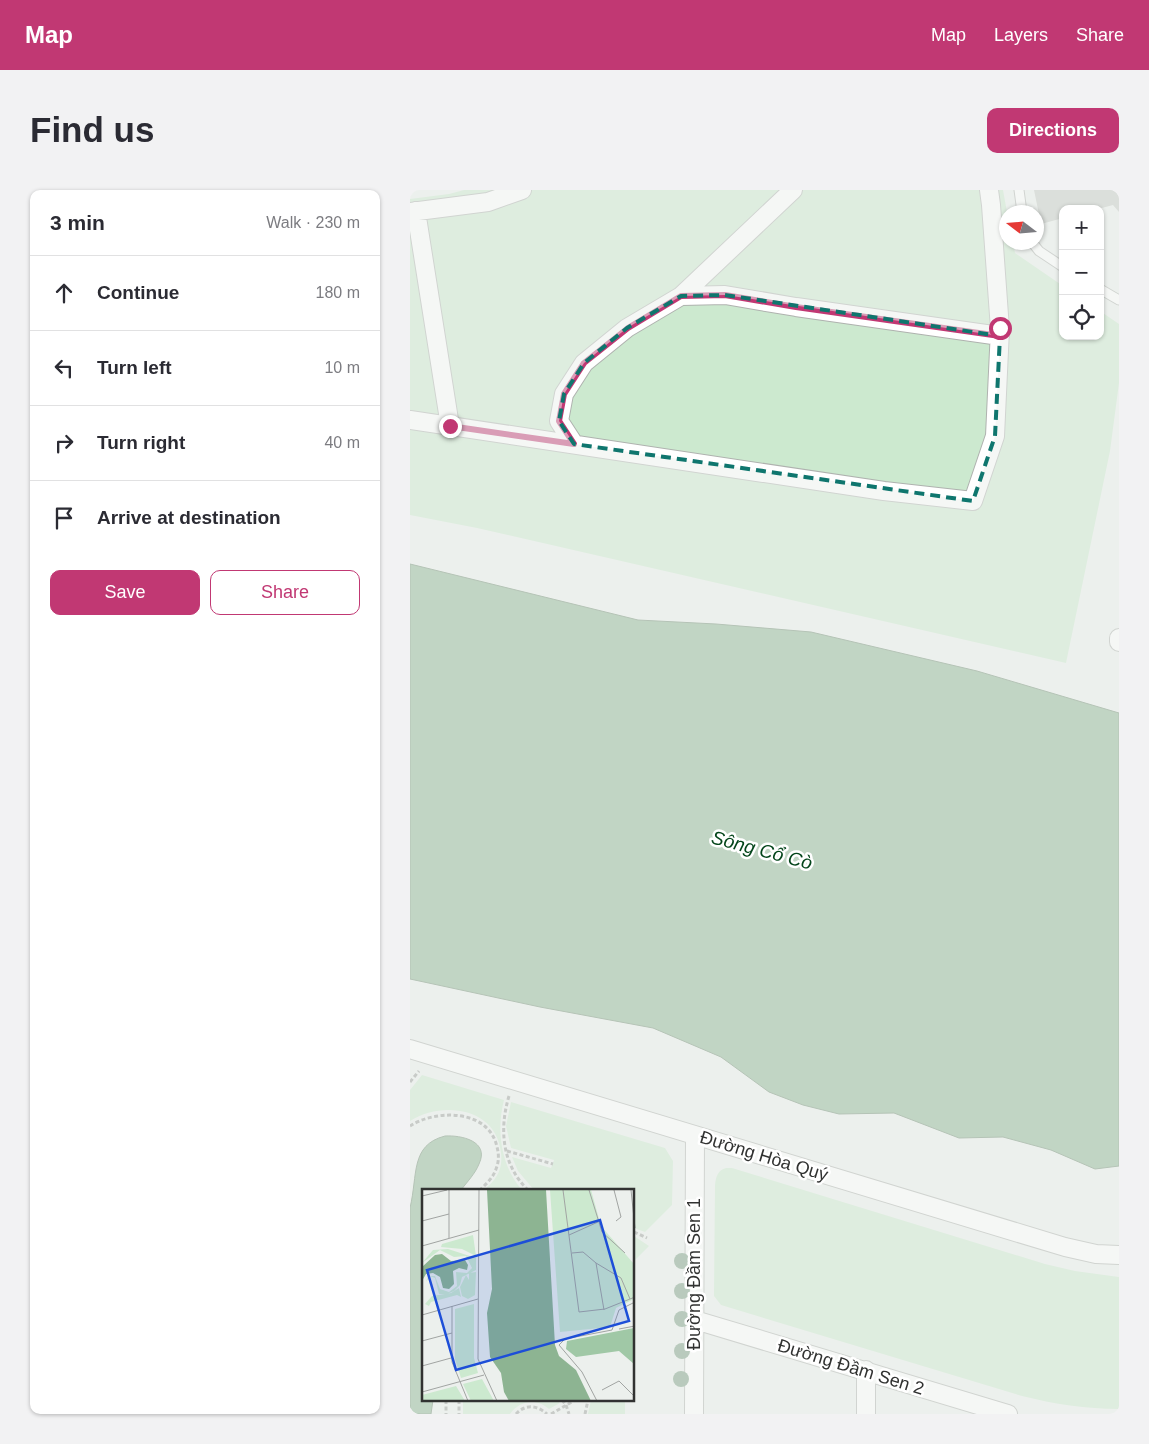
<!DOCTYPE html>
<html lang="en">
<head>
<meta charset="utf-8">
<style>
	:root { --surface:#fff; --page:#f2f2f3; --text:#2b2b33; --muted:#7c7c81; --line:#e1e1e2; --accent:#c13873 }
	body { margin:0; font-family:Helvetica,sans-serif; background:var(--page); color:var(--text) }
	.controls { position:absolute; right:15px; top:15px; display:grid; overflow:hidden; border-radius:10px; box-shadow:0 1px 4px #0004 }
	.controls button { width:45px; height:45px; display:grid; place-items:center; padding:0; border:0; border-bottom:1px solid var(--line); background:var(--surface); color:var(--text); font:25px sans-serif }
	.compass { position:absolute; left:589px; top:15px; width:45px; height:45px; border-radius:50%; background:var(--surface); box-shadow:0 1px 4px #0004; rotate:286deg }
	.stop { position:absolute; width:15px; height:15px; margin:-11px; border:4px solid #c13873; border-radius:50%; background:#fff }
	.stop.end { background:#c13873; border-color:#fff; box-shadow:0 1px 5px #0008 }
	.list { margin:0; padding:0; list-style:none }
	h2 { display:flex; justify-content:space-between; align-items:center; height:65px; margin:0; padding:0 20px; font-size:21px }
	h2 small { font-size:16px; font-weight:400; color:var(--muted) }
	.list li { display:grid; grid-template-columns:32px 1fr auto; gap:15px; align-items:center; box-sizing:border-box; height:75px; padding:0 20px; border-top:1px solid var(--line) }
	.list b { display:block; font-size:19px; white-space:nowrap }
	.list em { font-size:16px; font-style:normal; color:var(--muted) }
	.actions { display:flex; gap:10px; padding:15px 20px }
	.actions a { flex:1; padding:11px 0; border:1px solid var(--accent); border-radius:10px; text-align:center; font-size:18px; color:var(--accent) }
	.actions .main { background:var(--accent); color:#fff }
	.icon { flex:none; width:28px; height:28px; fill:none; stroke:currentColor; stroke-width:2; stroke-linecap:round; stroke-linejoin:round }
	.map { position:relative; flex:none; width:709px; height:1224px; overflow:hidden; border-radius:10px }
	header { display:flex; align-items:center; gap:30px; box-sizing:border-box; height:70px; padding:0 25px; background:var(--accent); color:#fff }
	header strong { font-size:24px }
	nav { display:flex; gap:28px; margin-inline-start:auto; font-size:18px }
	.intro { display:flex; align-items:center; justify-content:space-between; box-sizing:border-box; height:120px; padding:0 30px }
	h1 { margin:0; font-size:35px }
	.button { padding:12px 22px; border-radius:10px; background:var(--accent); color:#fff; font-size:18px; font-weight:700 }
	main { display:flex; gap:30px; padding:0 30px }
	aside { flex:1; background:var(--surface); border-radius:10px; box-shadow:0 1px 4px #0004 }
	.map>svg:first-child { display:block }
	.green { fill:#cce9cf }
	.water { fill:#8db492; stroke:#718d75 }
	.building { fill:#c5c9c5 }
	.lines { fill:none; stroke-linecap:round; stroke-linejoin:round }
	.lane-casing { stroke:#afb2af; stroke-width:11 }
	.street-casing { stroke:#afb2af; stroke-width:20 }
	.path { stroke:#9b9e9c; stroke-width:3; stroke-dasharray:4 2.5; stroke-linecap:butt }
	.lane { stroke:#fff; stroke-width:9 }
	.street { stroke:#fff; stroke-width:18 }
	.tree { fill:#7a9c83 }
	.route { stroke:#c13873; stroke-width:6 }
	.marked { fill:none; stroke:#0f766e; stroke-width:4; stroke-dasharray:10 6; stroke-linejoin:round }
	.labels { text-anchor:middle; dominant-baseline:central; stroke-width:5; stroke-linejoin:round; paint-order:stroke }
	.street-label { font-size:18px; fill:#313231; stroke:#fff }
	.water-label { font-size:19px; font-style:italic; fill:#03451a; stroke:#fff }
	.inset-road { fill:none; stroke:#a1a4a2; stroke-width:1 }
	.view { fill:#1d4ed8; fill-opacity:0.15; stroke:#1d4ed8; stroke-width:2.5 }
	.inset-edge { fill:none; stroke:#313231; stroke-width:2.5 }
</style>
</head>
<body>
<header>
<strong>Map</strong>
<nav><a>Map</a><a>Layers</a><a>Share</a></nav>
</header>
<div class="intro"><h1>Find us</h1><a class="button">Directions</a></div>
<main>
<aside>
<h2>3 min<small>Walk · 230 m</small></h2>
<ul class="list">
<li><svg class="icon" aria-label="ahead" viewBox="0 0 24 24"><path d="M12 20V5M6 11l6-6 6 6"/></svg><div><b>Continue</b></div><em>180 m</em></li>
<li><svg class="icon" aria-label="left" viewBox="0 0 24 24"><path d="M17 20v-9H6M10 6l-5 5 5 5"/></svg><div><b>Turn left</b></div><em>10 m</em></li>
<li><svg class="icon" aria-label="right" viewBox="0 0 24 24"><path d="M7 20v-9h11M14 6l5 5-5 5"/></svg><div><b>Turn right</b></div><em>40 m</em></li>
<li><svg class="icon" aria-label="arrive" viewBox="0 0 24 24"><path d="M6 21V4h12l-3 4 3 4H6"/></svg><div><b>Arrive at destination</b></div></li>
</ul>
<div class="actions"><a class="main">Save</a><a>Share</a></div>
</aside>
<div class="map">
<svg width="709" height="1224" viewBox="0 0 709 1224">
	<rect width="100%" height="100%" fill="#ecf0ed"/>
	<!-- green -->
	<path class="green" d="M 54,0 L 593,0 L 597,22 L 596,52 L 603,53 L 605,63 L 653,96 L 653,146 L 690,146 L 690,121 L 709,134 L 709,193 L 700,261 L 656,473 L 67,338 L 0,325 L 0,9 L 39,4 Z
		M 12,885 L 94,910 C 86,941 91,976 112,1000 L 74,1000 C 86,990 93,980 91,963 C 87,918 33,910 0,931 L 0,900 Z
		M 101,912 L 255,958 L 263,971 L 262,1015 L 235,1042 L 224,1038 L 224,1000 L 124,1000 L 108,981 L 102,967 L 141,978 L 144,970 L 101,958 L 96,936 Z
		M 316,978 L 322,978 L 635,1074 L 665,1081 L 709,1087 L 709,1219 C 676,1219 644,1214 612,1206 L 311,1115 L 304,1106 L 304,1102 L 305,995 C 306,986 308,980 316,978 Z
		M 224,1046 L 239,1056 L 224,1071 Z
		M 53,1210 L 146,1210 L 150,1213 L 139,1219 C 127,1208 110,1210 100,1224 L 53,1224 Z
		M 181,1210 L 215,1210 L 215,1224 L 178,1224 Z"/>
	<!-- water -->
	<path class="water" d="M 0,374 L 228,430 L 306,434 L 401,442 L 567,481 L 709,523 L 709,976 L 685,979 L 641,960 L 593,947 L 549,948 L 484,923 L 429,924 L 393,915 L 359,902 L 311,867 L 243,838 L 130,817 L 0,789 Z
		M 35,946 C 51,945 80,951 69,974 C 65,984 57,992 51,1000 L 14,1000 L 14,1210 L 23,1210 L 21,1224 L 0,1224 L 0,1018 C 8,985 0,955 35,946 Z"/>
	<!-- building -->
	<path class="building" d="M 624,0 L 709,0 L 709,22 L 703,15 L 688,19 L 653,19 L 653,28 L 631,34 Z"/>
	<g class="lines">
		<defs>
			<path id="lane" d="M 609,0 L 612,22
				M 622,52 L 629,61 L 653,77
				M 690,99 L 709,110"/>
			<path id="street" d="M 6,21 L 40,236
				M 0,22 L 78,12 L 112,0
				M 271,106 L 383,0
				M 0,230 L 474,301 L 563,311 L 585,246 L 590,139 L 581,15 L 579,0
				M 164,254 L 149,231 L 154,204 L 174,173 L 217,138 L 271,106 L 315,105 L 386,117 L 590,146
				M 709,448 L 709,452
				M 0,859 L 655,1057 L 686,1064 L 709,1065
				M 285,1130 L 598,1224
				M 284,1224 L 285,945
				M 456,1224 L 456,1180"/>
		</defs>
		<!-- lane casing -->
		<use href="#lane" class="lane-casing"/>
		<!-- street casing -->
		<use href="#street" class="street-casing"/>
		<!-- path -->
		<path class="path" d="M 0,892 L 9,881
			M 99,906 C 89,939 92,975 118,1000
			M 0,936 C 26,919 79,919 87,957 C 89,964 89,972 86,979 C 83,988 76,994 70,1000
			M 97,961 L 143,974
			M 224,1042 L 237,1048
			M 36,1210 L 36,1224
			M 49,1210 L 49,1224
			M 152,1210 L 156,1215 L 159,1224
			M 106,1224 C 115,1214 127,1215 137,1224
			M 141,1224 L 165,1210
			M 175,1224 L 178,1210"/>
		<!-- lane -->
		<use href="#lane" class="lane"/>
		<!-- street -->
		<use href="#street" class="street"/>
	</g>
	<!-- trees -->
	<g class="tree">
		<circle cx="272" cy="1071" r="8"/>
		<circle cx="272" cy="1101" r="8"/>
		<circle cx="272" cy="1129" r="8"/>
		<circle cx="272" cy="1161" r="8"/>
		<circle cx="271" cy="1189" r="8"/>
	</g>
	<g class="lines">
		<!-- route -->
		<path class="route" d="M 40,236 L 164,254 L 149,231 L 154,204 L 174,173 L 218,138 L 271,106 L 315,105 L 386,117 L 590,146 L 590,138"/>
	</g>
	<!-- marked area -->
	<path d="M0 0H709V1224H0ZM 315,105 L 590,146 L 585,246 L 563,311 L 164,254 L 149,231 L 154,204 L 174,173 L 217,138 L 271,106 Z" fill="#ecf0ed" fill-opacity=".55" fill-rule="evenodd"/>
	<path class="marked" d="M 315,105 L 590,146 L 585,246 L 563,311 L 164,254 L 149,231 L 154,204 L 174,173 L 217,138 L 271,106 Z"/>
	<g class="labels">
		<!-- street labels -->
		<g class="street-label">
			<text transform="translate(354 966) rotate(17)">Đường Hòa Quý</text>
			<text transform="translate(284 1084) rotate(-90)">Đường Đầm Sen 1</text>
			<text transform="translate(441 1177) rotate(17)">Đường Đầm Sen 2</text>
		</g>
		<!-- water labels -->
		<g class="water-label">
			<text transform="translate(352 660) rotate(15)">Sông Cổ Cò</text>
		</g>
	</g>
	<!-- overview -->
	<g transform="translate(12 999)">
		<rect width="212" height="212" fill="#ecf0ed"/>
		<path d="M 128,1 L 169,1 L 179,37 L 212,75 L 212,110 L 194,119 L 188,138 L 138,143 ZM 51,46 L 54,67 L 40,60 L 19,58 L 20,55 ZM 26,60 L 54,69 L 54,81 L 40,88 L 38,96 L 32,102 L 25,105 L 17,105 L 13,89 L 8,87 L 4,93 L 6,87 L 13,87 L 18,100 L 27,103 L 35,97 L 34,83 L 45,84 L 50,79 L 44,67 L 32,68 L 18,61 L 0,74 L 11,61 ZM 54,83 L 53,106 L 46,110 L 40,107 L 38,98 L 44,86 L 47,91 L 47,84 ZM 37,99 L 39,108 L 35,106 L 9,113 L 7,117 L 3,115 L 10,107 L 29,104 ZM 52,115 L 52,169 L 56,184 L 39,189 L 33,170 L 33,120 ZM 60,190 L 72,212 L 49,212 L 41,195 ZM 34,197 L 43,212 L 0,212 L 0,206 Z" fill="#cce9cf"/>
		<path d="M 212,139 L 212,175 L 197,162 L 154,168 L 144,160 L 145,152 Z" fill="#a0c8a6"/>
		<path d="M 65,1 L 124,1 L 133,156 L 137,167 L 154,181 L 169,212 L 87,212 L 82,203 L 79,184 L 68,168 L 65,124 L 70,100 ZM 20,65 L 29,72 L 43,71 L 46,76 L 45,81 L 37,79 L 31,82 L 32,95 L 27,100 L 21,99 L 18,88 L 11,84 L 4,85 L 0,92 L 0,78 L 13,66 Z" fill="#8db492"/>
		<path class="inset-road" d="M 57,1 L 56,170 L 75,212M 141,1 L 157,123 L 183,120 L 213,108M 167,1 L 180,43 L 203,64M 192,1 L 199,28 L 194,32M 209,1 L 213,39M 0,7 L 25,1M 0,32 L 27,25M 147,46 L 176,33M 27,49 L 27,1M 0,57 L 57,41M 150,64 L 161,63 L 174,74 L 182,121M 174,74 L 199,89 L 208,110M 30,117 L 30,173 L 46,212M 0,126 L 56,110M 197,140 L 213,137M 0,152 L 30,144M 0,177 L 29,169M 180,201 L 197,192 L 213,208M 0,203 L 62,186M 175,212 L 160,183 L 137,156 L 143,150 L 190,141 L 197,121 L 213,113"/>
		<path class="view" d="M 178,31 L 207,132 L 34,181 L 5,81 Z"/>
		<rect width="212" height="212" class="inset-edge"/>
	</g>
</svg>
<div class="controls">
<button>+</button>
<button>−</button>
<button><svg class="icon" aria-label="locate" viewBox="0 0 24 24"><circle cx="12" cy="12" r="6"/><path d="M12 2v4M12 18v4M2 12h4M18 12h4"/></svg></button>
</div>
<svg class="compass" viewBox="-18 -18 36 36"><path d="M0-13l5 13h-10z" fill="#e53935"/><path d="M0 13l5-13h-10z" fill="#7c7c81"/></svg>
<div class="stop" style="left:590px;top:138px"></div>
<div class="stop end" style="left:40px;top:236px"></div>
</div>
</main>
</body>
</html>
